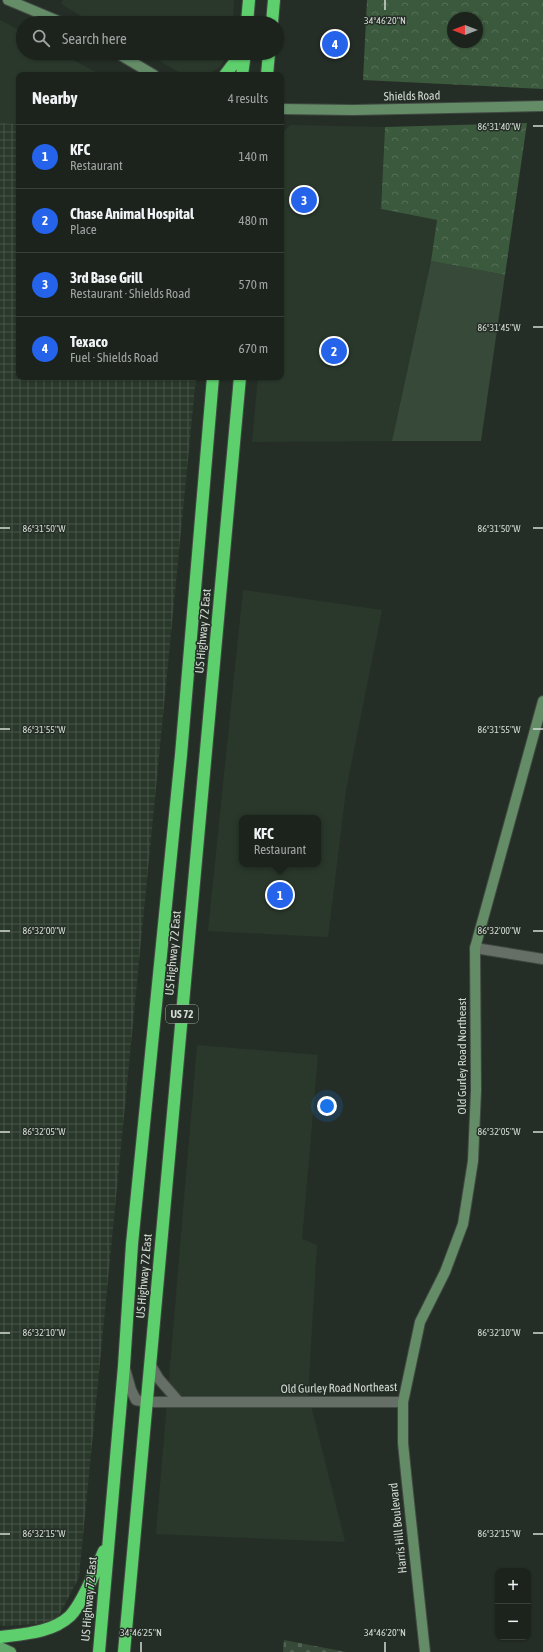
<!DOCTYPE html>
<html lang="en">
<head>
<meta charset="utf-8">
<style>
	:root { --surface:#1c221c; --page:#252a25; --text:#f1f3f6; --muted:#a0a4a3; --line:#3a3f3b; --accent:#2563eb }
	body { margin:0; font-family:"Asap Condensed",sans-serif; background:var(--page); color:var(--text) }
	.controls { position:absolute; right:12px; bottom:12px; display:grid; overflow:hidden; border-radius:8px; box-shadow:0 1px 3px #0004 }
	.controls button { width:36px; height:36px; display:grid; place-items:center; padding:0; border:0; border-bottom:1px solid var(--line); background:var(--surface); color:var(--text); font:20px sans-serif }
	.compass { position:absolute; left:447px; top:12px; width:36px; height:36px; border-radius:50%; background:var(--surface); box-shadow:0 1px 3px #0004; rotate:270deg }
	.you { position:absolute; left:327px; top:1106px; width:14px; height:14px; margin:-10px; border:3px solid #fff; border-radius:50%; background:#1a73e8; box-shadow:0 0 0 6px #1a73e833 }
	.badge { display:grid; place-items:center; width:26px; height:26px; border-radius:50%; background:var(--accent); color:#fff; font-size:13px; font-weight:700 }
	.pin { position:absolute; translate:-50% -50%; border:2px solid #fff; box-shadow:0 1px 4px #0006 }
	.popup { position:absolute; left:239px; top:815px; width:82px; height:52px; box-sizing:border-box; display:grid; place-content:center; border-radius:8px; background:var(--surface); filter:drop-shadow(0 1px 3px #0005); font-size:13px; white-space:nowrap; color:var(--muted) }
	.popup b { font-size:15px; color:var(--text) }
	.popup::after { content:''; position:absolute; left:50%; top:100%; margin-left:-8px; border:8px solid transparent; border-top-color:var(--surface) }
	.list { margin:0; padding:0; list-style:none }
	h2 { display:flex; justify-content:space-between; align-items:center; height:52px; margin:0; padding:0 16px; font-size:17px }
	h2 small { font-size:13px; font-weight:400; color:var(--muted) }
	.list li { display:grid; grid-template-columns:26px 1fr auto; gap:12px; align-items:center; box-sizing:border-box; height:64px; padding:0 16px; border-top:1px solid var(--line) }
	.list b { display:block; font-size:15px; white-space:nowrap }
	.list p { margin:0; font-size:13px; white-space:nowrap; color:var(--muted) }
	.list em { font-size:13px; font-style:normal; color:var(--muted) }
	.icon { flex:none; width:22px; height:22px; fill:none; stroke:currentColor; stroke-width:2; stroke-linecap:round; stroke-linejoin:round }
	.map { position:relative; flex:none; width:543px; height:1652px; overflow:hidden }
	.search { position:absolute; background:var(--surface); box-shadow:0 1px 3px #0004; left:16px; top:16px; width:268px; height:44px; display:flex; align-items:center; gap:10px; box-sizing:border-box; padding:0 14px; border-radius:22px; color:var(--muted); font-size:15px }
	.panel { position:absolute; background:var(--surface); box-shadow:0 1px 3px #0004; left:16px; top:72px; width:268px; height:308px; border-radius:8px }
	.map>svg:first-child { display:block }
	.built { fill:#2a382b; fill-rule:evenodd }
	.industrial { fill:url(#industrial-grid) }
	.green { fill:#374938 }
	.forest { fill:url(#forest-crowns); fill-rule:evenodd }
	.cemetery { fill:url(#cemetery-stones) }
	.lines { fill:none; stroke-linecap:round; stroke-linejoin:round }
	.street-casing { stroke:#414942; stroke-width:12 }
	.secondary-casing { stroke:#414942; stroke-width:12 }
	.primary-casing { stroke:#414942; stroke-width:12 }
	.highway-casing { stroke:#414942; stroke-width:14 }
	.street { stroke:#656f65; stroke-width:10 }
	.secondary { stroke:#638c67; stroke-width:10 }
	.primary { stroke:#61a96a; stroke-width:10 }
	.highway { stroke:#5ecf6d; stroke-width:12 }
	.ticks { fill:none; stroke:#d4dad4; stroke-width:1.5 }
	.labels { text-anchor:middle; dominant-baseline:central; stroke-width:3; stroke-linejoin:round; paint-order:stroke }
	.shield { fill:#252e26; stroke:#a0a6a0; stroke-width:1 }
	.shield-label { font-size:11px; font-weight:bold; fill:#d4dad4 }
	.street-label { font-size:12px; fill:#d4dad4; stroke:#252e26 }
	.ticks-label { font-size:10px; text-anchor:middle; fill:#d4dad4; stroke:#252e26; stroke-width:3; stroke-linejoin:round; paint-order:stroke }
</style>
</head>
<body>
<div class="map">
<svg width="543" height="1652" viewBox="0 0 543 1652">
	<defs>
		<pattern id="industrial-grid" width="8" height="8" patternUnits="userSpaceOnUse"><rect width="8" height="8" fill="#2a382b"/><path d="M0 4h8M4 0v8" fill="none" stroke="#485449"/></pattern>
		<pattern id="forest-crowns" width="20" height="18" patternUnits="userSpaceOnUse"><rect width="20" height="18" fill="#3b593d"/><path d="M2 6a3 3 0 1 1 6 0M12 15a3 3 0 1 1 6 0" fill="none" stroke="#567058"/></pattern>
		<pattern id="cemetery-stones" width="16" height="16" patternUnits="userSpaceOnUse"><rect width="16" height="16" fill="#374938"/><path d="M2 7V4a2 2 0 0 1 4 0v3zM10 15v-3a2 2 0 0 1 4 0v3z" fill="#536354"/></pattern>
	</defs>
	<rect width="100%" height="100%" fill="#252e26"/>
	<!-- built -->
	<path class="built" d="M 63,0 L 234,0 L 233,23 L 93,23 L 61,4 Z
		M 0,20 L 23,32 L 23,53 L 61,53 L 101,75 L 19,75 L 19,124 L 0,123 Z
		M 146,53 L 229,53 L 220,67 L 207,75 L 184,75 Z
		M 290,125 L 385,127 L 381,209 L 437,220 L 431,261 L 392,441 L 252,442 L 258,377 L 281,377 L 281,134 Z
		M 243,590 L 382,610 L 346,790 L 328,937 L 208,931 ZM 242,818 L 318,818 L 318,864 L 242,864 Z
		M 197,1045 L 318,1055 L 302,1239 L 317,1245 L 308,1394 L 345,1542 L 156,1534 Z"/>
	<!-- industrial -->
	<path class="industrial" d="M 0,123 L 19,124 L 19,377 L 196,377 L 79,1577 L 55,1623 L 2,1626 L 0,1625 Z"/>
	<!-- green -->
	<path class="green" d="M 431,261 L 505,275 L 481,441 L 392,441 Z"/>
	<!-- forest -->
	<path class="forest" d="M 367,0 L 543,0 L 543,89 L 363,80 ZM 453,18 L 477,18 L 477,42 L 453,42 Z
		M 527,123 L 505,275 L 431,261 L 437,220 L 381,209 L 385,127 Z"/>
	<!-- cemetery -->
	<path class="cemetery" d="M 284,1640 L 346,1652 L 283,1652 Z"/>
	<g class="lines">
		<defs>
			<path id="street" d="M 475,948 L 543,959
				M 150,1364 L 159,1379 L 179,1402
				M 125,1369 L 131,1390 L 136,1400 L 147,1402 L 403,1402"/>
			<path id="secondary" d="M 8,0 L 63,23
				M 117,53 L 154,75
				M 281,109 L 353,110 L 543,106
				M 425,1652 L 407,1483 L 403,1443 L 403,1402 L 420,1322 L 445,1272 L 463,1224 L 473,1161 L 476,1090 L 475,948 L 543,701"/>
			<path id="primary" d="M 0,1647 L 11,1652"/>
			<path id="highway" d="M 247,23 L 249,0
				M 272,23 L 274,0
				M 225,75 L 234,63 L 245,55
				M 242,75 L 245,53
				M 267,75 L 269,53
				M 0,1637 C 23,1634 52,1633 70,1616 C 83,1603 96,1569 104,1551
				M 99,1652 L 124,1366 L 132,1244 L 181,755 L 213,377
				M 124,1652 L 240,377"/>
		</defs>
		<!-- street casing -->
		<use href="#street" class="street-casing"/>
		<!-- secondary casing -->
		<use href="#secondary" class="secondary-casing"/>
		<!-- primary casing -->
		<use href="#primary" class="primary-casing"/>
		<!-- highway casing -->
		<use href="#highway" class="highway-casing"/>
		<!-- street -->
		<use href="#street" class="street"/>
		<!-- secondary -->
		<use href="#secondary" class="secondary"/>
		<!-- primary -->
		<use href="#primary" class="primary"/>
		<!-- highway -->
		<use href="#highway" class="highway"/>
	</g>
	<!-- ticks -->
	<path class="ticks" d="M 385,0 L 385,10M 533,126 L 543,126M 533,327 L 543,327M 0,528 L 10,528M 533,528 L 543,528M 0,729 L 10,729M 533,729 L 543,729M 0,931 L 10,931M 533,931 L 543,931M 0,1132 L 10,1132M 533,1132 L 543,1132M 0,1333 L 10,1333M 533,1333 L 543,1333M 0,1534 L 10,1534M 533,1534 L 543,1534M 141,1642 L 141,1652M 385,1642 L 385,1652"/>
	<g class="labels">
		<!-- shield labels -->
		<rect class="shield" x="166" y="1005" width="32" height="18" rx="3"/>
		<g class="shield-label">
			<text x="182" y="1014">US 72</text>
		</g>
		<!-- street labels -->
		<g class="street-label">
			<text transform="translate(412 96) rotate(-1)">Shields Road</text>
			<text transform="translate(203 631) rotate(-85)">US Highway 72 East</text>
			<text transform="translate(173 953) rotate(-85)">US Highway 72 East</text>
			<text transform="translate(462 1056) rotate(-90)">Old Gurley Road Northeast</text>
			<text transform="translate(144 1276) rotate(-85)">US Highway 72 East</text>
			<text transform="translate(339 1388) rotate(-1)">Old Gurley Road Northeast</text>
			<text transform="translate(398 1528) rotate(-96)">Harris Hill Boulevard</text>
			<text transform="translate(89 1599) rotate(-85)">US Highway 72 East</text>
		</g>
	</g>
	<g class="ticks-label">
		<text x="385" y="24">34°46'20"N</text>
		<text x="499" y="130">86°31'40"W</text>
		<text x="499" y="331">86°31'45"W</text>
		<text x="499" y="532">86°31'50"W</text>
		<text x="44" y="532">86°31'50"W</text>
		<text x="499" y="733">86°31'55"W</text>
		<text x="44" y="733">86°31'55"W</text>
		<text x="499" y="934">86°32'00"W</text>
		<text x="44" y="934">86°32'00"W</text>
		<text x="499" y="1135">86°32'05"W</text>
		<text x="44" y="1135">86°32'05"W</text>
		<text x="499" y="1336">86°32'10"W</text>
		<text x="44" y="1336">86°32'10"W</text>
		<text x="499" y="1537">86°32'15"W</text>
		<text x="44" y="1537">86°32'15"W</text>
		<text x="141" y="1636">34°46'25"N</text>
		<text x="385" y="1636">34°46'20"N</text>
	</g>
</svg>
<div class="controls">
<button>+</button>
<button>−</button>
</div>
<svg class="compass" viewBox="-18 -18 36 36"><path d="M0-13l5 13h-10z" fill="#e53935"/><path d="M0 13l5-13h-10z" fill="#a0a4a3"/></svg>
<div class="you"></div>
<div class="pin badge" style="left:280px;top:895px">1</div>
<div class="popup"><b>KFC</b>Restaurant</div>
<div class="pin badge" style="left:334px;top:351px">2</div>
<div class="pin badge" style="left:304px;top:200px">3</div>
<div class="pin badge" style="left:335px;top:44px">4</div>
<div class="search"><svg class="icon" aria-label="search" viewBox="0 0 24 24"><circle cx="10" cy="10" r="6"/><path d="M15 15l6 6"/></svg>Search here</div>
<section class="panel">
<h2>Nearby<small>4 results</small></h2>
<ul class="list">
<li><span class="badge">1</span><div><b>KFC</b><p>Restaurant</p></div><em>140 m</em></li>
<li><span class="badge">2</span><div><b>Chase Animal Hospital</b><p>Place</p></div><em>480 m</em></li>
<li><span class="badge">3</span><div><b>3rd Base Grill</b><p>Restaurant · Shields Road</p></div><em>570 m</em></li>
<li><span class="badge">4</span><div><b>Texaco</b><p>Fuel · Shields Road</p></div><em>670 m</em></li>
</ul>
</section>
</div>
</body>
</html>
